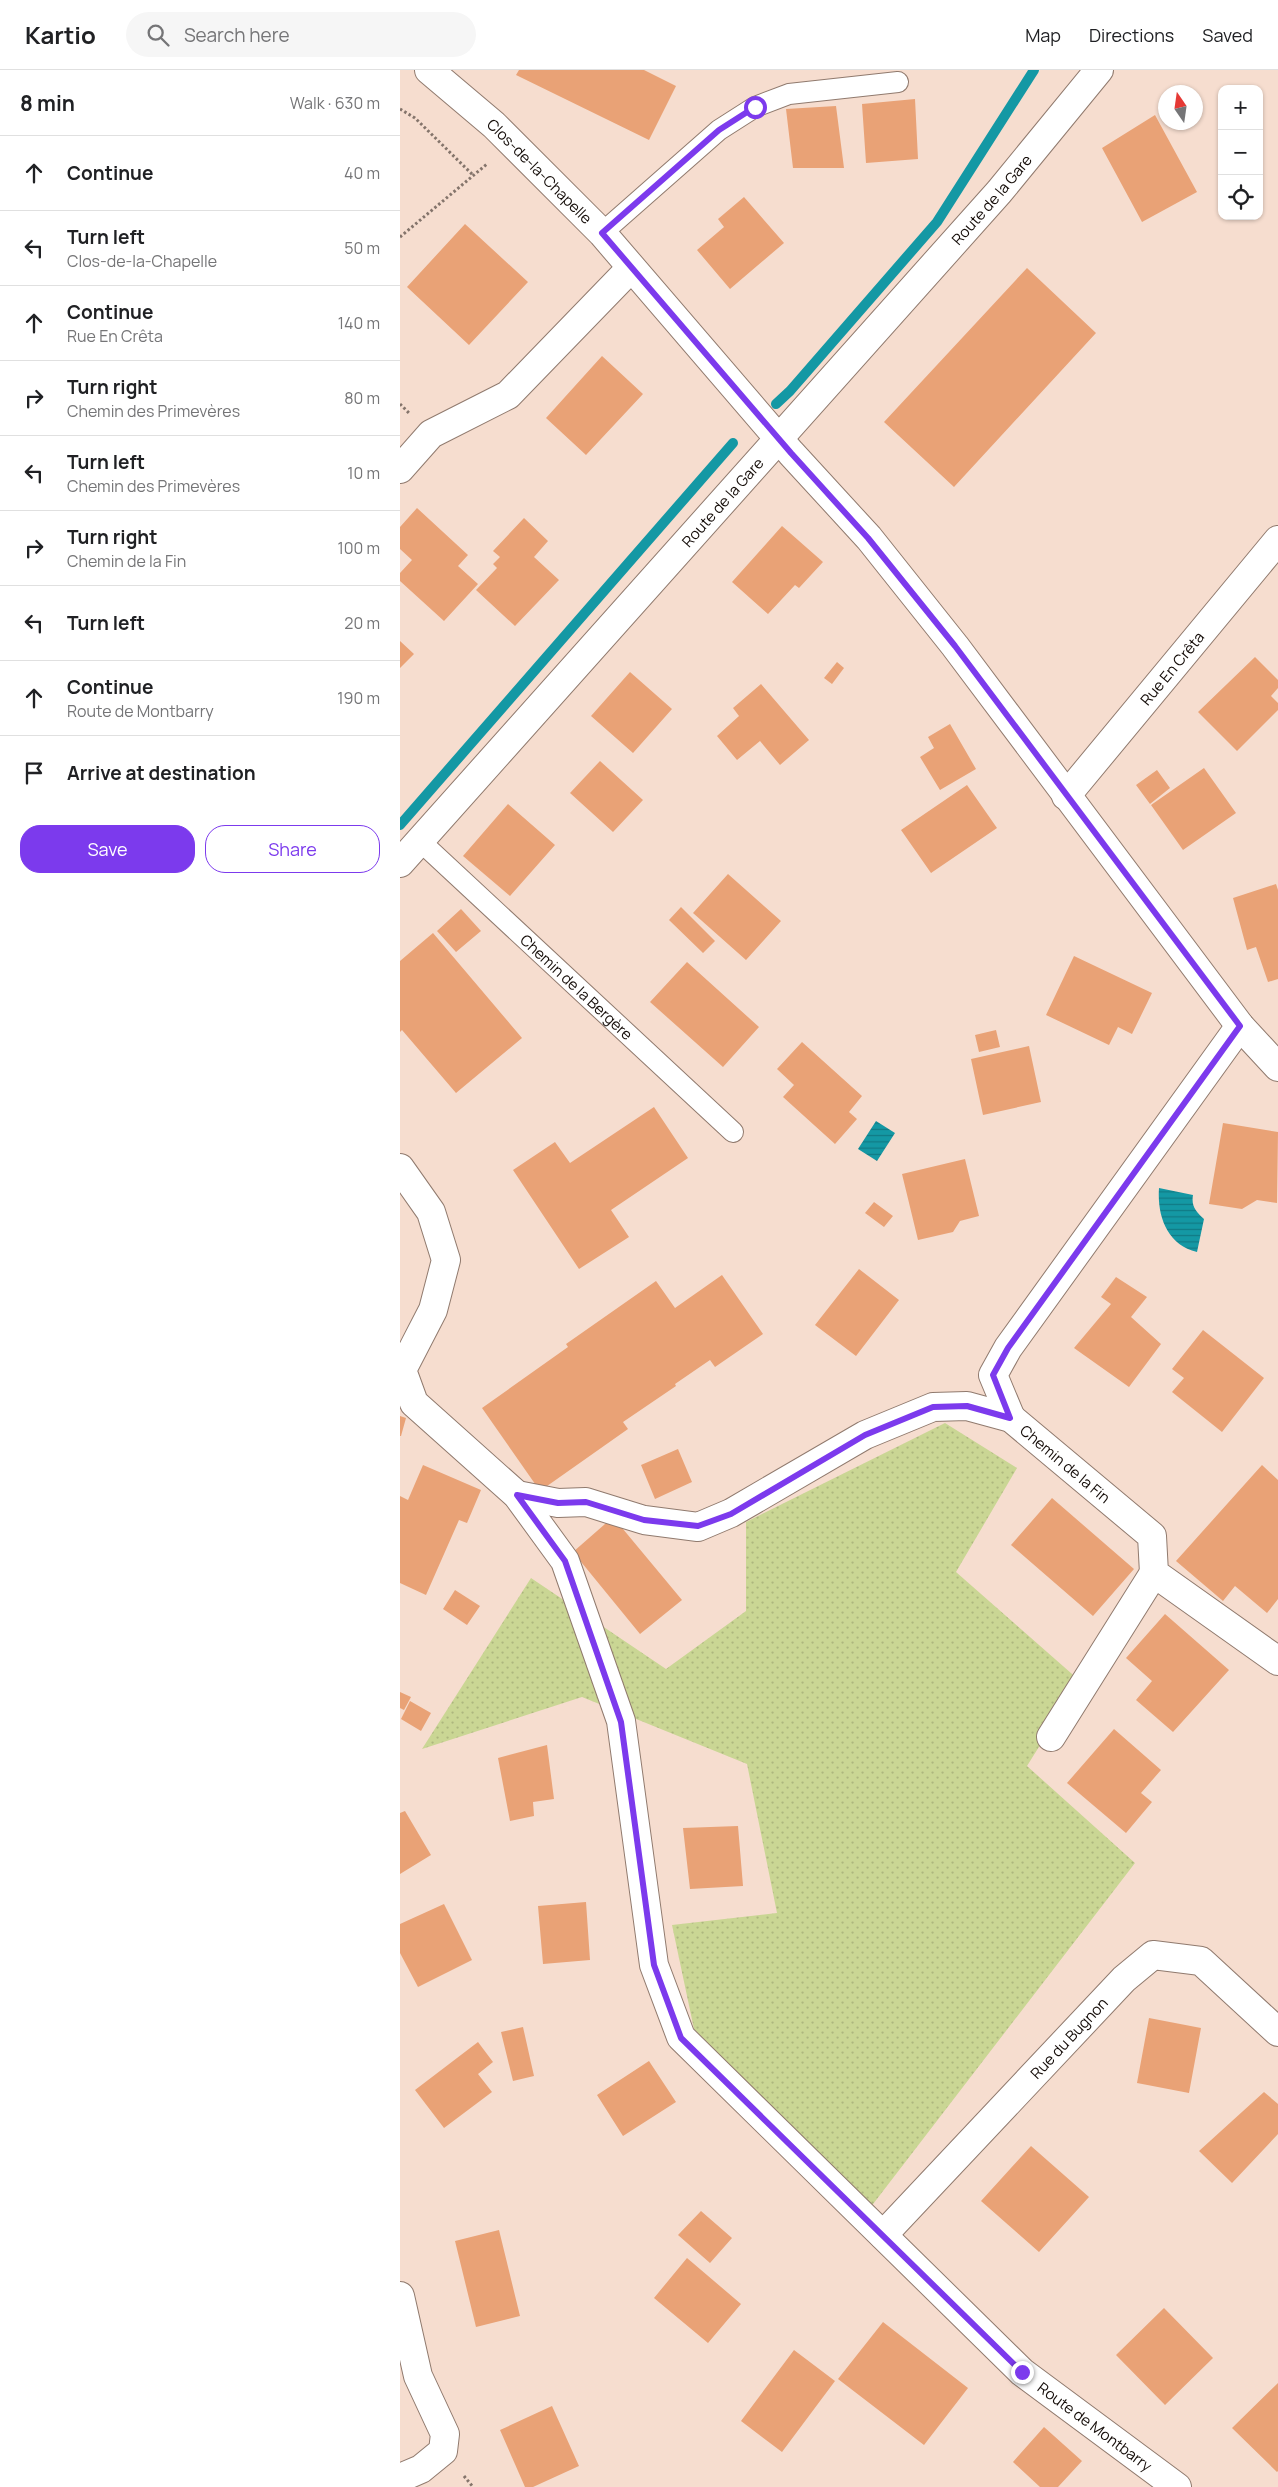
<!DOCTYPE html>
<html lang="en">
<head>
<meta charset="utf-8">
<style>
	:root { --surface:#fff; --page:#f6f6f6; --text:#202124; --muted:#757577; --line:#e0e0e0; --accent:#7c3aed }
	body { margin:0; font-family:Manrope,sans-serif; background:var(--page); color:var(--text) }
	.controls { position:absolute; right:15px; top:15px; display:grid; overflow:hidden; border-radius:10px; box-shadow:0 1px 4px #0004 }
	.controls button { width:45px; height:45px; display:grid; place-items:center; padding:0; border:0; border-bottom:1px solid var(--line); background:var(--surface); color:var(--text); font:25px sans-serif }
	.compass { position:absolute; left:758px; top:15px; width:45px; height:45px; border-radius:50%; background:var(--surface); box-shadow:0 1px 4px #0004; rotate:347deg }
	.stop { position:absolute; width:15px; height:15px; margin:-11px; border:4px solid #7c3aed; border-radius:50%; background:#fff }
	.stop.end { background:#7c3aed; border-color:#fff; box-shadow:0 1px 5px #0008 }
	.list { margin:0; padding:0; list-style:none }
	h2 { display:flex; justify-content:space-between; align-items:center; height:65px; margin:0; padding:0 20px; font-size:21px }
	h2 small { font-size:16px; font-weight:400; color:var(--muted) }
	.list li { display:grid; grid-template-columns:32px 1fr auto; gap:15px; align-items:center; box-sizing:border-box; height:75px; padding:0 20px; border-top:1px solid var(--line) }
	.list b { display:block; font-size:19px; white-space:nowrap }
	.list p { margin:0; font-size:16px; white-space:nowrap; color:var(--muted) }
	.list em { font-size:16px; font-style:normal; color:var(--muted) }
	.actions { display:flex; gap:10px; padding:15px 20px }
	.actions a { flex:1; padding:11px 0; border:1px solid var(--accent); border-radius:20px; text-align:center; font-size:18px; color:var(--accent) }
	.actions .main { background:var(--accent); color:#fff }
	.icon { flex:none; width:28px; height:28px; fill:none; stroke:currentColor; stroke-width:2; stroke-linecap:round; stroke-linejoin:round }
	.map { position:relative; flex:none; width:878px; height:2417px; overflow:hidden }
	header { display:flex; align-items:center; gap:30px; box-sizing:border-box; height:70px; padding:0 25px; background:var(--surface); border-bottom:1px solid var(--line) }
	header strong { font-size:24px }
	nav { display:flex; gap:28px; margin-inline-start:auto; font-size:18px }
	.search { width:350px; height:45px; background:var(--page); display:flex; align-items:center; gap:12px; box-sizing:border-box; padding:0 18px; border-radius:28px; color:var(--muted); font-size:19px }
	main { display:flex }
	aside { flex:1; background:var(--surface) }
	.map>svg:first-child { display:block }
	.grass { fill:url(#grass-dots) }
	.water { fill:url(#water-rules) }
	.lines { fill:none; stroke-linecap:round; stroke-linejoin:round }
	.stream { stroke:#1498a4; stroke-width:10 }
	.building { fill:#e9a276 }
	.service-casing { stroke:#907a6e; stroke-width:22 }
	.minor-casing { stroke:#907a6e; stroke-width:30 }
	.path { stroke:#84746b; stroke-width:3; stroke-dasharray:2.5 2.5; stroke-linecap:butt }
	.service { stroke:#fff; stroke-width:20 }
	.minor { stroke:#fff; stroke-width:28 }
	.route { stroke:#7c3aed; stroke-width:6 }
	.labels { text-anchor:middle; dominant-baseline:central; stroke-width:4; stroke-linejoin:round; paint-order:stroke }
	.street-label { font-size:15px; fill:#140c08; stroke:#fcece4 }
</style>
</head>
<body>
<header>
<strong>Kartio</strong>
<div class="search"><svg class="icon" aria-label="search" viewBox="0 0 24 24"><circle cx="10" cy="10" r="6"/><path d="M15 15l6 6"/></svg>Search here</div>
<nav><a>Map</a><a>Directions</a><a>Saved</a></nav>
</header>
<main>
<aside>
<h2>8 min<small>Walk · 630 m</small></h2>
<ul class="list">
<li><svg class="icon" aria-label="ahead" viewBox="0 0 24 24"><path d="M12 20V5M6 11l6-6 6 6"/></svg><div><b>Continue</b></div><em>40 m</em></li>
<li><svg class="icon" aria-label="left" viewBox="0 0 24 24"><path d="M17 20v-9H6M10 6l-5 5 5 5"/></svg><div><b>Turn left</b><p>Clos-de-la-Chapelle</p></div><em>50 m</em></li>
<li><svg class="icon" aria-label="ahead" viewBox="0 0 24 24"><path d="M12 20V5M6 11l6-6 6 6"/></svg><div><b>Continue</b><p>Rue En Crêta</p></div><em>140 m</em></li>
<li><svg class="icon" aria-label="right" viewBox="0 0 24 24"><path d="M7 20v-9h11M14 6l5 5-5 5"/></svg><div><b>Turn right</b><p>Chemin des Primevères</p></div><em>80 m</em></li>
<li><svg class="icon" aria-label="left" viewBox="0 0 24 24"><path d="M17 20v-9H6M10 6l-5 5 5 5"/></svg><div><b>Turn left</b><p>Chemin des Primevères</p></div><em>10 m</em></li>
<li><svg class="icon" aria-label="right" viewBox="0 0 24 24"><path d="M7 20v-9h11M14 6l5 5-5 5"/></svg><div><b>Turn right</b><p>Chemin de la Fin</p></div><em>100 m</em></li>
<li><svg class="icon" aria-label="left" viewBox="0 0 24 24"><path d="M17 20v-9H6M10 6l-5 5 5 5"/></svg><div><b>Turn left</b></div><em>20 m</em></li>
<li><svg class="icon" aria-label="ahead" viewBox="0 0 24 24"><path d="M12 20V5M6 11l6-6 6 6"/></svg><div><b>Continue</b><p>Route de Montbarry</p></div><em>190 m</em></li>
<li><svg class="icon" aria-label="arrive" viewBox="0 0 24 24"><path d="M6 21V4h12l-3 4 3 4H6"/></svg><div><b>Arrive at destination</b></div></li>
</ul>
<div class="actions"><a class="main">Save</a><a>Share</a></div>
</aside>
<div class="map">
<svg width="878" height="2417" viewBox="0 0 878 2417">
	<defs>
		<pattern id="grass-dots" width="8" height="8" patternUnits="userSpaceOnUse" patternTransform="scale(1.25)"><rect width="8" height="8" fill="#cad694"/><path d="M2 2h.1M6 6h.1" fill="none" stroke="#adb67e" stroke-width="1.8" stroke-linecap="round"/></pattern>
		<pattern id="water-rules" width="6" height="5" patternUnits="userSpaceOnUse" patternTransform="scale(1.25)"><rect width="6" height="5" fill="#1498a4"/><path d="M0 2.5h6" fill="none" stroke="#117a84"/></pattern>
	</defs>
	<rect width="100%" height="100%" fill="#f6ddcf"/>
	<!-- grass -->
	<path class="grass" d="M 545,1353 L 617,1398 L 556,1502 L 680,1611 L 627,1696 L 735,1793 L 470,2138 L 294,1959 L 272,1855 L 377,1843 L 347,1694 L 182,1627 L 22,1679 L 131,1508 L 266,1599 L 346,1541 L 346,1452 Z"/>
	<!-- water -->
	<path class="water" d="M 476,1051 L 495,1063 L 477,1091 L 458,1079 Z
		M 759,1118 L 793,1125 C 791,1136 796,1142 804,1149 L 797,1182 C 767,1175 757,1146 759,1118 Z"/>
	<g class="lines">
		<!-- stream -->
		<path class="stream" d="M 376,334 L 390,321 L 537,152 L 634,0
			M 0,755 L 333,373"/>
	</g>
	<!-- building -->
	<path class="building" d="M 119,0 L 244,0 L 276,16 L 249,70 L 116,5 Z
		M 515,29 L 518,89 L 466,93 L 462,34 Z
		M 436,36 L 444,98 L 393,98 L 386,39 Z
		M 755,45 L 797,122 L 742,152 L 702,78 Z
		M 344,127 L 384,173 L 330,219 L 297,180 L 324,157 L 318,149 Z
		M 65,154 L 128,212 L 69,275 L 7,217 Z
		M 627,198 L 696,263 L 554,417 L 484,352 Z
		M 202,286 L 243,324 L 186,385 L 146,348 Z
		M 17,438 L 68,485 L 58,496 L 78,514 L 44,551 L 0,511 L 0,503 L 12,490 L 0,479 L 0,457 Z
		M 124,448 L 148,471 L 134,487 L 159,510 L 115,556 L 76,520 L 97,498 L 93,494 L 100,487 L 93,481 Z
		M 382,456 L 423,492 L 399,518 L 395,515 L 368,544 L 332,512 Z
		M 0,571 L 14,584 L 0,598 Z
		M 855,587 L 878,610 L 878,618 L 871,626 L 878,633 L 878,640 L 837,681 L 798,642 Z
		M 437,592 L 444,598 L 432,614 L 424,608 Z
		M 230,602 L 272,639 L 233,683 L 191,646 Z
		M 361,614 L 409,670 L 380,695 L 360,671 L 337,690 L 317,666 L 339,646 L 333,638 Z
		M 550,654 L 576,699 L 540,720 L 520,687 L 534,678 L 528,667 Z
		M 200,691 L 243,730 L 213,762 L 170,723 Z
		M 804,698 L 836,743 L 783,780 L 751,735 Z
		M 757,700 L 770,718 L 750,734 L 736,715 Z
		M 567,715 L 597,758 L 531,803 L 501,760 Z
		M 108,734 L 155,775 L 110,826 L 63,786 Z
		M 328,804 L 381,851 L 346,890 L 293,843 Z
		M 876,814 L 878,820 L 878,909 L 868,912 L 856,877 L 847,880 L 833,828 Z
		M 281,837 L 315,871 L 303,883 L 269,850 Z
		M 61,839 L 81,861 L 56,882 L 37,861 Z
		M 33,863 L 122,968 L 56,1023 L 2,960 L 0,962 L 0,891 Z
		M 674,886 L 752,923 L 732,964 L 718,957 L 709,975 L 646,945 Z
		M 287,892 L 359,957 L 323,997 L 250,932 Z
		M 596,960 L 600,977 L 579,982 L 575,965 Z
		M 402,972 L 462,1026 L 449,1042 L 457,1049 L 435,1074 L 383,1027 L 394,1015 L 377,999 Z
		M 629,976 L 641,1032 L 583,1045 L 571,989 Z
		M 254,1037 L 288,1088 L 211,1140 L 229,1167 L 179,1199 L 113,1100 L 155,1072 L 170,1093 Z
		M 823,1053 L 878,1062 L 877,1133 L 857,1130 L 842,1139 L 809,1134 Z
		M 565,1089 L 579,1146 L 560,1151 L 553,1162 L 518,1170 L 502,1104 Z
		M 474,1132 L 493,1146 L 484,1157 L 465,1143 Z
		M 459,1199 L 499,1230 L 456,1286 L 415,1255 Z
		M 322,1205 L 363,1264 L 315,1297 L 310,1290 L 275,1314 L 276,1316 L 223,1352 L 228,1359 L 140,1421 L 82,1338 L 168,1277 L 166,1274 L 256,1211 L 275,1238 Z
		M 716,1207 L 747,1227 L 731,1247 L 761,1274 L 729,1317 L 674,1278 L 711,1234 L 701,1227 Z
		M 803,1260 L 864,1308 L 822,1362 L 772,1322 L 784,1308 L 772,1299 Z
		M 0,1346 L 6,1348 L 1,1366 L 0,1366 Z
		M 278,1379 L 292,1412 L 255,1429 L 241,1395 Z
		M 23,1395 L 81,1420 L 67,1453 L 59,1450 L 26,1525 L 0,1513 L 0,1426 L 8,1430 Z
		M 862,1395 L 878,1410 L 878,1529 L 867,1543 L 835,1516 L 823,1531 L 776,1491 Z
		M 652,1428 L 734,1499 L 693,1546 L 611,1475 Z
		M 213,1447 L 282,1530 L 240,1564 L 173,1482 Z
		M 55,1520 L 80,1536 L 67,1555 L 43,1539 Z
		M 765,1544 L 829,1600 L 773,1662 L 736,1630 L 752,1611 L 726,1588 Z
		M 0,1622 L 11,1627 L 4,1640 L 0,1638 Z
		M 10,1631 L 31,1643 L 21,1661 L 1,1649 Z
		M 714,1659 L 761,1700 L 741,1723 L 752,1732 L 726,1763 L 667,1713 Z
		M 147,1675 L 154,1729 L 133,1732 L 134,1746 L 110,1751 L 98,1688 Z
		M 5,1741 L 31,1785 L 0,1804 L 0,1743 Z
		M 338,1756 L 343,1816 L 290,1819 L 283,1758 Z
		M 186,1832 L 190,1890 L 143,1894 L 138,1836 Z
		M 44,1834 L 72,1890 L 18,1917 L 0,1883 L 0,1854 Z
		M 749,1948 L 801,1958 L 789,2023 L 737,2013 Z
		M 123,1957 L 134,2006 L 113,2011 L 101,1962 Z
		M 78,1972 L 93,1992 L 78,2004 L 92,2022 L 44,2058 L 15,2020 Z
		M 249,1991 L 276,2032 L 223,2066 L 197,2025 Z
		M 864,2022 L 878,2034 L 878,2064 L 832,2113 L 799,2081 Z
		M 631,2076 L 689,2127 L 639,2182 L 581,2131 Z
		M 301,2141 L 332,2168 L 310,2193 L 278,2165 Z
		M 99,2160 L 120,2246 L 76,2257 L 55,2171 Z
		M 287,2188 L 341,2234 L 308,2273 L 254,2228 Z
		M 764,2238 L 813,2288 L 765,2335 L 716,2285 Z
		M 483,2252 L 568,2318 L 524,2375 L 438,2309 Z
		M 394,2280 L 435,2311 L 382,2382 L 341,2351 Z
		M 878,2313 L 878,2401 L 877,2402 L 832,2358 Z
		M 152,2336 L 179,2396 L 133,2417 L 125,2417 L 100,2360 Z
		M 644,2357 L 682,2391 L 658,2417 L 640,2417 L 613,2392 Z"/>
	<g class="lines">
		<defs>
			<g id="service">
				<path d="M 202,163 L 319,60 L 355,37 L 389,24 L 498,12"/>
				<path id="s1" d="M 20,771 L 333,1062"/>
			</g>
			<g id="minor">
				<path id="s2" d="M 29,0 L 94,55 L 202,163 L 391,383 L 469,468 L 555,576 L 840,956 L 878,997"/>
				<path d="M 0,399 L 31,364 L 108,325 L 231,198"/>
				<path id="s3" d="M 666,726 L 878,470"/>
				<path id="s4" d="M 0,793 L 599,122 L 699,0"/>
				<path id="s5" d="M 0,1098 L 31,1142 L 46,1190 L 33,1240 L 2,1300 L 14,1333 L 117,1425 L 165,1491 L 221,1651 L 254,1895 L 281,1967 L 622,2302 L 777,2417"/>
				<path d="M 611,1348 L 593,1305 L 608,1278 L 840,956"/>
				<path id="s6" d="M 117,1425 L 158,1433 L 186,1432 L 244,1450 L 298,1457 L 331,1443 L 465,1365 L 533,1337 L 567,1336 L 611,1348 L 752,1466 L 754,1503 L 878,1591"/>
				<path d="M 651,1667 L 754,1503"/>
				<path id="s7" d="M 483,2165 L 724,1909 L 753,1885 L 801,1891 L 878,1962"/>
				<path d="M 0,2226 L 18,2306 L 45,2364 L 43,2381 L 21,2399 L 0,2408"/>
			</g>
		</defs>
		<!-- service casing -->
		<use href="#service" class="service-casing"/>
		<!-- minor casing -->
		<use href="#minor" class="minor-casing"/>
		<!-- path -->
		<path class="path" d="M 0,39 L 15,48 L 74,106
			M 0,167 L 87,94
			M 0,334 L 9,343
			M 64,2406 L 73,2417"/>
		<!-- service -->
		<use href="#service" class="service"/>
		<!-- minor -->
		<use href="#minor" class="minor"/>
	</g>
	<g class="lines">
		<!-- route -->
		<path class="route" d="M 355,37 L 319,60 L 202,163 L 391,383 L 468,468 L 555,576 L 840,956 L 608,1278 L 593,1305 L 610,1348 L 567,1336 L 533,1337 L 465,1365 L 331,1444 L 298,1456 L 244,1450 L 186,1432 L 158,1433 L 117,1425 L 165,1491 L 221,1652 L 254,1895 L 281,1968 L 622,2302"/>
	</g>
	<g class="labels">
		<!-- street labels -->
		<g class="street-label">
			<text stroke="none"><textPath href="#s2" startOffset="150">Clos-de-la-Chapelle</textPath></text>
			<text stroke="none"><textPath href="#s4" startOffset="889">Route de la Gare</textPath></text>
			<text stroke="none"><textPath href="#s4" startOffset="484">Route de la Gare</textPath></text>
			<text stroke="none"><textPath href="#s3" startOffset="166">Rue En Crêta</textPath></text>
			<text stroke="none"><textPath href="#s1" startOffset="214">Chemin de la Bergère</textPath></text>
			<text stroke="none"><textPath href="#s6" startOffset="600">Chemin de la Fin</textPath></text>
			<text stroke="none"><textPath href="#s7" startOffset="271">Rue du Bugnon</textPath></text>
			<text stroke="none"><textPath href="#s5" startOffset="1540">Route de Montbarry</textPath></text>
		</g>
	</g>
</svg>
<div class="controls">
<button>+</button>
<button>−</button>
<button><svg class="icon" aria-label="locate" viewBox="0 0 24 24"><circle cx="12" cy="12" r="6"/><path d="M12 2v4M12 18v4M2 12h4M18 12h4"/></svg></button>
</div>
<svg class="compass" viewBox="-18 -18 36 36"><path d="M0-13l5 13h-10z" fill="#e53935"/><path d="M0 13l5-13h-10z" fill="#757577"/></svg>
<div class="stop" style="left:355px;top:37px"></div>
<div class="stop end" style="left:622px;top:2302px"></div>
</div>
</main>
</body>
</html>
